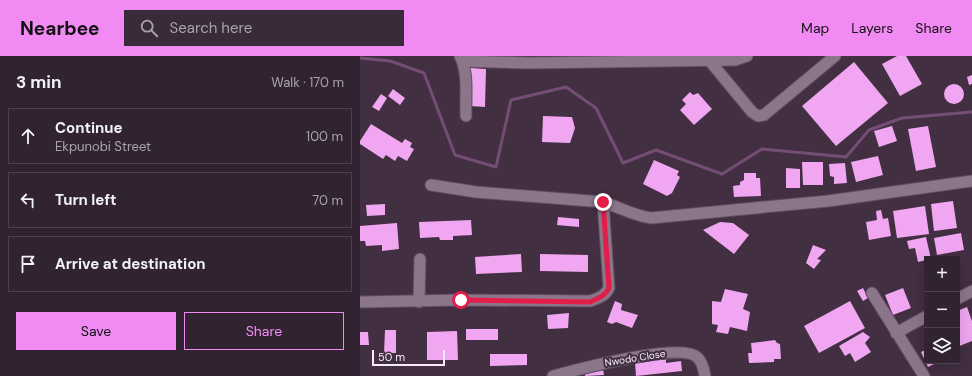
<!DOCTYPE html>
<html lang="en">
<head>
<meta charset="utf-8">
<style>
	:root { --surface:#322332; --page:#3a2b3a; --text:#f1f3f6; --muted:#a8a4ac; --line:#4d404d; --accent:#f28af3 }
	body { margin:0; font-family:"DM Sans",sans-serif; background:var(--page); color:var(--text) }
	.controls { position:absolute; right:12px; bottom:12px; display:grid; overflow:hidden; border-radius:0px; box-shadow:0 4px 16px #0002 }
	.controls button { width:36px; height:36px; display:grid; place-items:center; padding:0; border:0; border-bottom:1px solid var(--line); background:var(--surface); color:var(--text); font:20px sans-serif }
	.scale { position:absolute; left:12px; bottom:10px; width:73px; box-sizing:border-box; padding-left:4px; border:2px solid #f8ebf7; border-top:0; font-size:11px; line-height:14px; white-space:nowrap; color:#f8ebf7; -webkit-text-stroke:3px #422f42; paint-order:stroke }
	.stop { position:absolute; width:12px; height:12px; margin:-9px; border:3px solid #e11d48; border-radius:50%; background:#fff }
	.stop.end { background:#e11d48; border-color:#fff; box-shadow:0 1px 4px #0008 }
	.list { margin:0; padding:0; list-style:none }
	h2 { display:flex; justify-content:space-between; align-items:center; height:52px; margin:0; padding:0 16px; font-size:17px }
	h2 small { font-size:13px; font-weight:400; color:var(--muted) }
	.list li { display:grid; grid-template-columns:26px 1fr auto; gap:12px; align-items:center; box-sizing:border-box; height:56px; margin:0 8px 8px; padding:0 8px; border:1px solid var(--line); border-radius:0px }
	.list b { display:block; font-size:15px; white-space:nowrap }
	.list p { margin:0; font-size:13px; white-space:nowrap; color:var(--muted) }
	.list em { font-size:13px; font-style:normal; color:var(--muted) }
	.actions { display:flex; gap:8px; padding:12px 16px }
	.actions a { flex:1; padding:9px 0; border:1px solid var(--accent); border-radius:0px; text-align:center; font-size:14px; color:var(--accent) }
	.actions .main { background:var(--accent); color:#111 }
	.icon { flex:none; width:22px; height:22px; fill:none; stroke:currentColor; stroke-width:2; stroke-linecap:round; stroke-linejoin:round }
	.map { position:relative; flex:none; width:612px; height:320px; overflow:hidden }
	header { display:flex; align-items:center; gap:24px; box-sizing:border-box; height:56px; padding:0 20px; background:var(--accent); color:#111 }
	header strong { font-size:19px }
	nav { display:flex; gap:22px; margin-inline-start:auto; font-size:14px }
	.search { width:280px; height:36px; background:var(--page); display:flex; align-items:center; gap:10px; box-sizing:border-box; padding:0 14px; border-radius:0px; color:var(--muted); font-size:15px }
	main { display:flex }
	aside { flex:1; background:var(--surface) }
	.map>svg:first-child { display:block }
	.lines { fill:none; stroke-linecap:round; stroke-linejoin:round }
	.stream { stroke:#744d74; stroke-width:3 }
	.building { fill:#f0a6f0 }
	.minor-casing { stroke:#5e4e5e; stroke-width:13 }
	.minor { stroke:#8b758a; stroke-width:11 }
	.route { stroke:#e11d48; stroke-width:5 }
	.labels { text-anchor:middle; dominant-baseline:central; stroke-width:4; stroke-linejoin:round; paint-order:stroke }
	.street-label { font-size:10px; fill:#f8ebf7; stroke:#422f42 }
</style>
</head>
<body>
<header>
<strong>Nearbee</strong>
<div class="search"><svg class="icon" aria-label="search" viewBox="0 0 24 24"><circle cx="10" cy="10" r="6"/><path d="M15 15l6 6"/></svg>Search here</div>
<nav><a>Map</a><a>Layers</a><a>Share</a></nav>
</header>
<main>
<aside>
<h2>3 min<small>Walk · 170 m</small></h2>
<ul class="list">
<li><svg class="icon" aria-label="ahead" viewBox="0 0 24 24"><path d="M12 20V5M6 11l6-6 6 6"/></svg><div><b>Continue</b><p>Ekpunobi Street</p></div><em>100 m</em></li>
<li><svg class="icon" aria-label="left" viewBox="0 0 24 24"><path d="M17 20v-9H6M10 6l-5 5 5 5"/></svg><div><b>Turn left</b></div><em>70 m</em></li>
<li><svg class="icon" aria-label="arrive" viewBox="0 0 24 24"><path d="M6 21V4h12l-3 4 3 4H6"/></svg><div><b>Arrive at destination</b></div></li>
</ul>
<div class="actions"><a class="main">Save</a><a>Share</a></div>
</aside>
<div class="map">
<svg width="612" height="320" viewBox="0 0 612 320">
	<rect width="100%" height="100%" fill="#422f42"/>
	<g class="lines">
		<!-- stream -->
		<path class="stream" d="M 0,2 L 30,5 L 64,17 L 95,99 L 136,111 L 151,44 L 206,31 L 236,52 L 263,107 L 296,94 L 362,118 L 402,93 L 486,101 L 509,74 L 542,62 L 612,56"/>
	</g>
	<!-- building -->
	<path class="building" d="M 537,0 L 546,0 L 562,28 L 540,40 L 522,8 Z
		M 494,6 L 528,47 L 476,90 L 442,50 Z
		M 110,12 L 126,13 L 125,51 L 110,50 Z
		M 612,19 L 612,28 L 609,29 L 607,21 Z
		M584 38a10 10 0 1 1 20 0a10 10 0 1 1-20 0Z
		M 33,33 L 45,42 L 40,49 L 28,40 Z
		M 330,36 L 333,39 L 338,37 L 352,53 L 334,69 L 320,54 L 326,48 L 322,44 Z
		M 21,38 L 27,42 L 19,55 L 12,51 Z
		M 183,60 L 212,61 L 215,72 L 210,87 L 182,86 Z
		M 11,68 L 42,87 L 45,83 L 52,87 L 50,91 L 54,93 L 47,105 L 38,100 L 35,105 L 26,99 L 23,103 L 0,88 L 0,85 Z
		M 532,70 L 537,85 L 519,91 L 514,75 Z
		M 568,70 L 576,111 L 556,115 L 548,73 Z
		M 518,100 L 523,119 L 496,126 L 491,106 Z
		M 294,104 L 319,115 L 317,119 L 320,121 L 312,137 L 307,140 L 283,128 Z
		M 442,106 L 463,106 L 463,129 L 443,129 Z
		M 485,107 L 487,127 L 474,128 L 474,121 L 470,120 L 469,108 Z
		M 426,112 L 440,113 L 440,132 L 426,132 Z
		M 384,117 L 396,117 L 396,122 L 400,122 L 401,140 L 374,141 L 373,130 L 380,129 L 380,126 L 384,124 Z
		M 593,145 L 597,172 L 574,175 L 571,148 Z
		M 25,148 L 25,159 L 7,160 L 6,149 Z
		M 565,150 L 569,178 L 537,182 L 533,155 Z
		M 521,154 L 523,163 L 528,162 L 531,180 L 509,184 L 506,166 L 517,164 L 516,155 Z
		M 198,161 L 219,163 L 219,171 L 197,169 Z
		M 111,164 L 112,179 L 93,180 L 93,184 L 80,184 L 79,181 L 60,182 L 59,166 Z
		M 360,166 L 373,167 L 389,179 L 374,198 L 343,174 Z
		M 37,167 L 39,193 L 22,195 L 22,189 L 6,190 L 5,185 L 0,185 L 0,170 Z
		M 601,177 L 604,194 L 577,199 L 574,182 Z
		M 566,181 L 571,203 L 558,206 L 555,192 L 549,193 L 547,185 Z
		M 453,189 L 466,194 L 457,203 L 461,204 L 454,213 L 446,207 Z
		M 161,198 L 162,216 L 116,218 L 115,201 Z
		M 180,198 L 228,199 L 228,216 L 180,215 Z
		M 503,232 L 508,242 L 503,245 L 497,235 Z
		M 543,232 L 551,252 L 533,259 L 525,239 Z
		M 365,233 L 388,238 L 383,253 L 390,256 L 387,275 L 370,271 L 368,278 L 356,276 L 358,269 L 352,268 L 352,245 L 361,246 Z
		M 255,245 L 262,248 L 261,254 L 278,259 L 272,272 L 256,266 L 252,268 L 247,266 Z
		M 490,245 L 505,272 L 459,297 L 444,270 Z
		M 607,251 L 612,265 L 612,285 L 597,291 L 597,271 L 600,270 L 597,263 L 597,255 Z
		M 209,257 L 208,272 L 188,273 L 187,259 Z
		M 106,273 L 138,273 L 138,284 L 106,284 Z
		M 25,274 L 36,274 L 36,297 L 24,297 Z
		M 97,275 L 98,304 L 67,304 L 67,276 Z
		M 0,276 L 8,276 L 9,289 L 0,289 Z
		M 503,276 L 510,281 L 505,287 L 511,296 L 495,306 L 490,297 L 485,300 L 479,290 Z
		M 415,284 L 417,287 L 420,288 L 421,303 L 414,303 L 414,306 L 389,307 L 388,297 L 392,297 L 391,287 Z
		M 567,293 L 567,305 L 580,305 L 568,311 L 561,296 Z
		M 130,298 L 167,298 L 167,309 L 130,310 Z
		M 306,303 L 306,307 L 321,305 L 322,315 L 276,320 L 275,307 Z
		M 243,313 L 244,319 L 225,320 L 225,316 Z"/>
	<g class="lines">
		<defs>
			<path id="minor" d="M 100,0 C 109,18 105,41 106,60
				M 349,4 L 392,56 L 398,60 L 404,59 L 475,0
				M 102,5 L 169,7 L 375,4 L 387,0
				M 71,129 L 116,136 L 243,146 C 259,151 274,160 291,162 L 468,145 L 612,125
				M 512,237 L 564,320
				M 597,243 L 612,235
				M 0,246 L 101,244 L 230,245 C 239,242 245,240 249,232 L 243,146
				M 59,246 L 60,203
				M 536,277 L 567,260
				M 193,320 C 216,314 320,286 337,301 C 342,305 344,314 345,320"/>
		</defs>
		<!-- minor casing -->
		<use href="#minor" class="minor-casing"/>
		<!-- minor -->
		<use href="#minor" class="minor"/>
	</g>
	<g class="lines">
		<!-- route -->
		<path class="route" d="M 101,244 L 230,246 C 239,242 245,240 249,232 L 243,146"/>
	</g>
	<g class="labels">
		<!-- street labels -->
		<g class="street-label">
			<text transform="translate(275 302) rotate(-9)">Nwodo Close</text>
		</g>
	</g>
</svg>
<div class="controls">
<button>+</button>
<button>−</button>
<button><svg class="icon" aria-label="layers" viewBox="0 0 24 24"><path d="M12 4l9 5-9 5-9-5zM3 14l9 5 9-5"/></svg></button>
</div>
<div class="scale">50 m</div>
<div class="stop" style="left:101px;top:244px"></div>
<div class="stop end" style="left:243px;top:146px"></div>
</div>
</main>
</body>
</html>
